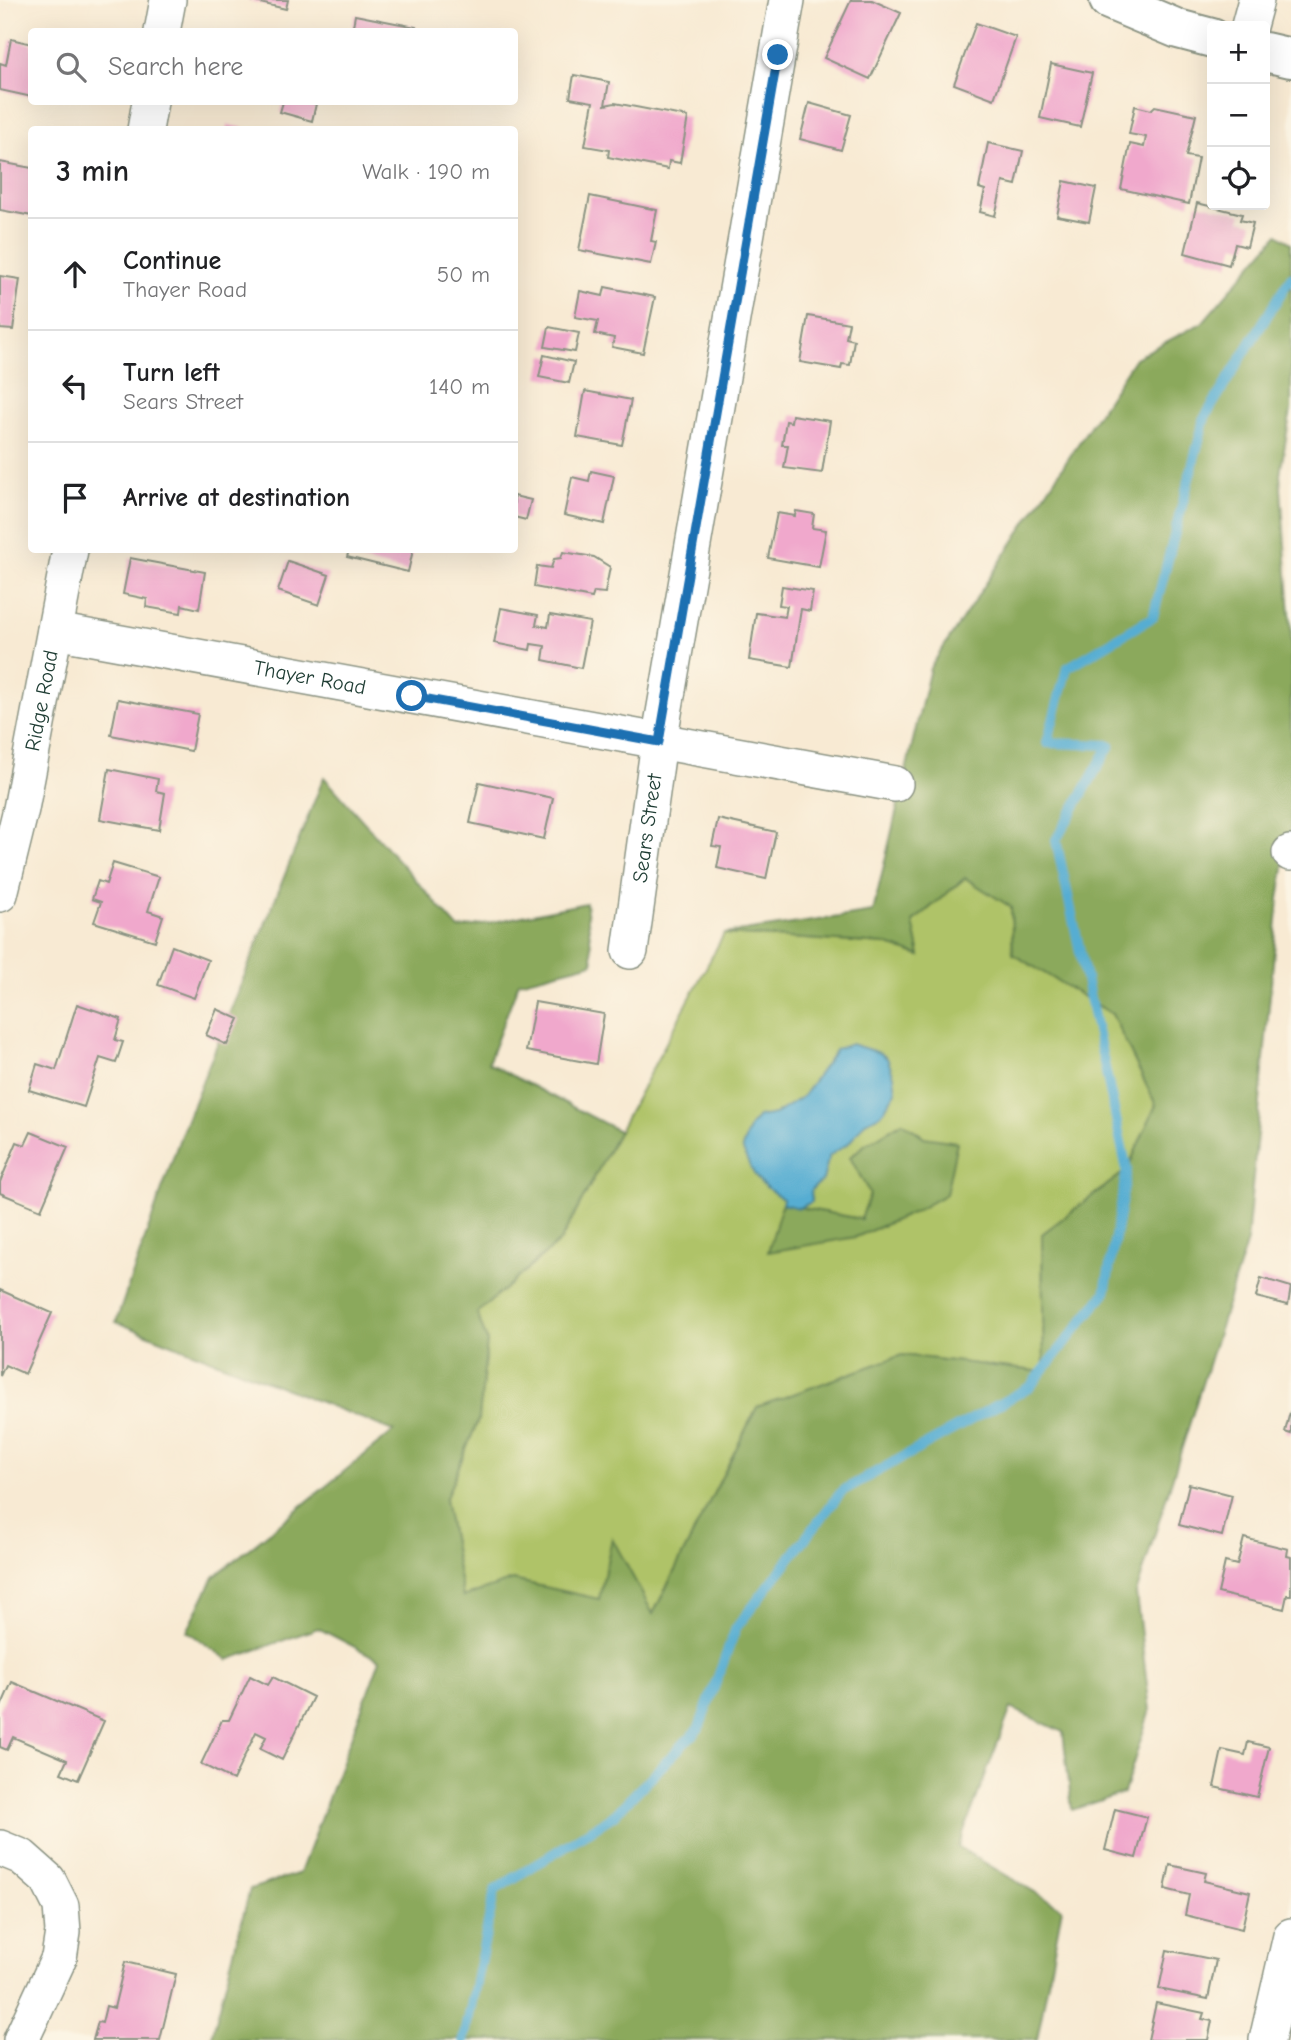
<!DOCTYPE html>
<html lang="en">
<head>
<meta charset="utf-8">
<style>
	:root { --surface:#fff; --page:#f6f6f6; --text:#202124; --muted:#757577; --line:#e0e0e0 }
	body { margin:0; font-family:"Comic Neue",sans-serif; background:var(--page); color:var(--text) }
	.controls { position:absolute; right:21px; top:21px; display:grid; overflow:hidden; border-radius:7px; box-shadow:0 7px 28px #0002 }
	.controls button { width:63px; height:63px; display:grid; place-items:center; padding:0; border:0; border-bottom:2px solid var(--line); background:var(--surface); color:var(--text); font:35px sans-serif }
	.stop { position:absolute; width:21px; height:21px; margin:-16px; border:5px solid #1f6fb2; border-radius:50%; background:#fff }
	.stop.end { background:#1f6fb2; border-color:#fff; box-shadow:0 2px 7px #0008 }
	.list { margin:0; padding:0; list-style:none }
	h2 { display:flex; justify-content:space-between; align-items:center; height:91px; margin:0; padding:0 28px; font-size:30px }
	h2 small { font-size:23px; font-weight:400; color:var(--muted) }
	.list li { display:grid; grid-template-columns:46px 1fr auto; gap:21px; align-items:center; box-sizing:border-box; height:112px; padding:0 28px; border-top:2px solid var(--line) }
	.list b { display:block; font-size:26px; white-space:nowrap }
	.list p { margin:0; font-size:23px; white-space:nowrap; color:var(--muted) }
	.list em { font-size:23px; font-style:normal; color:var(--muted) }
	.icon { flex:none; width:38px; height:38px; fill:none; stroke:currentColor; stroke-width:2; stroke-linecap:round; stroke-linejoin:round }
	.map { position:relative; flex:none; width:1291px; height:2040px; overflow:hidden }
	.search { position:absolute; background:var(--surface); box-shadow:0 7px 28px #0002; left:28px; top:28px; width:490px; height:77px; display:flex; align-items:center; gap:18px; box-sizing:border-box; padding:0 24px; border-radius:7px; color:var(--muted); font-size:26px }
	.panel { position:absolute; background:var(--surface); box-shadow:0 7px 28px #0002; left:28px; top:126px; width:490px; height:427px; border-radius:7px }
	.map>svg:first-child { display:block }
	.green { fill:#afc367; stroke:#67804e; stroke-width:2; fill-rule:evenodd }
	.forest { fill:#8ba95c; stroke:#557348; stroke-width:2 }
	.water { fill:#56add2; stroke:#3a7583; stroke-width:2 }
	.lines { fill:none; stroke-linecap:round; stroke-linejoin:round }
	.stream { stroke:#56add2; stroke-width:10 }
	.building { fill:#f0a8cc }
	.street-casing { stroke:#8c9484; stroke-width:38 }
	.secondary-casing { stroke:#8c9484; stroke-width:42 }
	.street { stroke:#fff; stroke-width:35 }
	.secondary { stroke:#fff; stroke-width:38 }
	.route { stroke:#1f6fb2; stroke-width:9 }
	.labels { text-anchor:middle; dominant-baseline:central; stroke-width:7; stroke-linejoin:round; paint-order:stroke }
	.street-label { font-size:21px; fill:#1f3d34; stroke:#fcf5e5 }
</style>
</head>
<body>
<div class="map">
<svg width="1291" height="2040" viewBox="0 0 1291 2040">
	<rect width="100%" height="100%" fill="#fcf5e5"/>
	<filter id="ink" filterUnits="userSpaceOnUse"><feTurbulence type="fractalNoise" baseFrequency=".0143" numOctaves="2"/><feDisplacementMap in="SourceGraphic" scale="14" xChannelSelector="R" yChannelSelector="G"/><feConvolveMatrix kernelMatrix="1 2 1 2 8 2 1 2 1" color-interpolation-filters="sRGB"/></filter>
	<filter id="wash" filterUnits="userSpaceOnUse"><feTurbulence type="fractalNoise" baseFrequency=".00686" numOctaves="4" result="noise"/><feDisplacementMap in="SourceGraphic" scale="28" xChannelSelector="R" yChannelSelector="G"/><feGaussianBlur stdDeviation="1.57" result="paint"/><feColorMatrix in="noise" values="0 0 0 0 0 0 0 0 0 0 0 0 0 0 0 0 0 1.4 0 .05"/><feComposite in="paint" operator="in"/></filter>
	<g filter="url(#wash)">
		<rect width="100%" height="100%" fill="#f8ead3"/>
		<!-- green -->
		<path class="green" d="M 965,878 L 1011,907 L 1013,954 L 1112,1014 L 1156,1105 L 1127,1170 L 1042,1234 L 1044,1372 L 902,1355 L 757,1407 L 653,1614 L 612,1539 L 599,1600 L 513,1580 L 463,1597 L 445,1500 L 479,1418 L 487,1341 L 477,1313 L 561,1240 L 724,934 L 885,944 L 920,956 L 913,922 ZM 902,1122 L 924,1137 L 945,1194 L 914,1212 L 856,1237 L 783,1205 L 861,1219 L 870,1194 L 850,1157 L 863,1146 Z"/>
		<!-- forest -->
		<path class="forest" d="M 1278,234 L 1291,243 L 1291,409 L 1280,474 L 1291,630 L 1291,824 L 1279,899 L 1247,1241 L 1136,1594 L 1150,1710 L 1124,1793 L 1072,1810 L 1063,1732 L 1011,1708 L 958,1847 L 1062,1908 L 1037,2040 L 211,2040 L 250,1889 L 300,1873 L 380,1660 L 318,1628 L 228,1660 L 187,1631 L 214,1577 L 394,1431 L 116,1322 L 182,1132 L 324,777 L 459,929 L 586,903 L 593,963 L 519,982 L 488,1063 L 619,1131 L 561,1240 L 477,1313 L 487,1341 L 479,1418 L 445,1500 L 463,1597 L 513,1580 L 599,1599 L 612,1538 L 653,1614 L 757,1407 L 902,1355 L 1044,1372 L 1042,1234 L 1127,1170 L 1156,1105 L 1112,1014 L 1013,954 L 1011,907 L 965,878 L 913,922 L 920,956 L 885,944 L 724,934 L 873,912 L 930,668 L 1135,358 L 1202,323 Z
			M 903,1122 L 924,1137 L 957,1142 L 946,1194 L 914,1212 L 856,1237 L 768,1252 L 782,1204 L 861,1219 L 870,1194 L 850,1157 L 863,1146 Z"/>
		<!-- water -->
		<path class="water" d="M 851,1044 L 880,1053 L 887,1058 L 894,1076 L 896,1092 L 881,1115 L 865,1122 L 849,1143 L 829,1156 L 823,1180 L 811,1190 L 812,1202 L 799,1208 L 782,1204 L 783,1199 C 758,1183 753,1177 742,1148 L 750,1126 L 758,1117 L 775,1114 L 803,1096 L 836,1049 Z"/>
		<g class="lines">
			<!-- stream -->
			<path class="stream" d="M 464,2040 L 495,1890 L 613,1816 L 699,1728 L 736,1628 L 842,1491 L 1030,1387 L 1105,1293 L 1127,1170 L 1056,840 L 1110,745 L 1047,743 L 1067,668 L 1153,617 L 1205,417 L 1291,277"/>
		</g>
		<g id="blocks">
			<!-- building -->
			<path class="building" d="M 247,0 L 288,0 L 286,9 Z
				M 851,0 L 872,0 L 901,13 L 870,79 L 824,58 Z
				M 355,15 L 416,27 L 415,32 L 352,32 Z
				M 976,23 L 1016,37 L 994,99 L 954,84 Z
				M 11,39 L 32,44 L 32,97 L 0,90 L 0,63 L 6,65 Z
				M 1051,64 L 1092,73 L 1080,127 L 1040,118 Z
				M 574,75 L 609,82 L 605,105 L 615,103 L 688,117 L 680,163 L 669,161 L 668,169 L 608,157 L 609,150 L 585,146 L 593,102 L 570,98 Z
				M 283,102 L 308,102 L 316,104 L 312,121 L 280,112 Z
				M 809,103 L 851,115 L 841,150 L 800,139 Z
				M 1135,106 L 1151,110 L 1155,106 L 1196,115 L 1186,156 L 1198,158 L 1189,204 L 1121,189 L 1130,144 L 1144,147 L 1146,137 L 1129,134 Z
				M 228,125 L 244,128 L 244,130 L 227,130 Z
				M 988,143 L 1023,151 L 1016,185 L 1003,182 L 995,216 L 980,212 L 985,190 L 979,188 Z
				M 0,162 L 32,168 L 32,216 L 0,210 Z
				M 1064,181 L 1096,188 L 1089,222 L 1057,216 Z
				M 590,196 L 657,210 L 651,241 L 656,242 L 651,264 L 579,250 Z
				M 1197,203 L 1242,214 L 1240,220 L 1253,223 L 1247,247 L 1235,244 L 1229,265 L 1185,253 Z
				M 0,276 L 20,279 L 13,330 L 0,329 Z
				M 605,287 L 655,297 L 643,353 L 612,347 L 614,338 L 595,334 L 598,321 L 575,317 L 580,291 L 603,296 Z
				M 808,316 L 849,323 L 846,338 L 854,340 L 850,365 L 842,364 L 841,369 L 800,362 Z
				M 549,327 L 579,333 L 575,352 L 545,347 Z
				M 544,355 L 574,362 L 569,383 L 539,377 Z
				M 585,391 L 631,400 L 622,445 L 577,437 Z
				M 792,415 L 830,421 L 822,473 L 784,468 L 788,445 L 782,445 L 786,421 L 791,422 Z
				M 591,471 L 614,476 L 604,524 L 564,515 L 572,477 L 589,481 Z
				M 514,496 L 531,500 L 526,520 L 514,517 Z
				M 796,511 L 814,514 L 812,528 L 826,530 L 819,567 L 768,558 L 777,513 L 795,516 Z
				M 349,550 L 413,550 L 408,572 L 347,557 Z
				M 563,552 L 594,557 L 610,567 L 605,593 L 594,592 L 592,598 L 534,587 L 537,566 L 551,568 L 554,559 L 561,558 Z
				M 130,558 L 205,572 L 199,609 L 182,605 L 181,613 L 146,607 L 147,599 L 123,594 Z
				M 288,561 L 329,575 L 319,605 L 278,591 Z
				M 782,586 L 813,591 L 810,611 L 801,609 L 792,667 L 749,660 L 756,613 L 785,617 L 787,606 L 779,605 Z
				M 501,608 L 538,615 L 536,625 L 548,627 L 550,615 L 590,622 L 581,668 L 543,660 L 545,646 L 531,644 L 530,650 L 494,643 Z
				M 118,699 L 198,714 L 191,751 L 111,735 Z
				M 109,769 L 158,779 L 156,791 L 165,793 L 159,830 L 100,819 Z
				M 479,782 L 553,798 L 544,839 L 470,823 Z
				M 718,819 L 776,832 L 766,879 L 717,868 L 721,847 L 712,846 Z
				M 113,863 L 159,877 L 148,911 L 163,916 L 155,941 L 94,922 L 101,902 L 92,899 L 98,881 L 106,884 Z
				M 172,946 L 208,960 L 194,998 L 158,985 Z
				M 535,1002 L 604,1014 L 596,1064 L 526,1051 Z
				M 77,1004 L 121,1019 L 115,1040 L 123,1042 L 116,1063 L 100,1058 L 84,1107 L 29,1090 L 37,1064 L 56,1070 Z
				M 217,1009 L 239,1019 L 227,1045 L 206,1035 Z
				M 31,1132 L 68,1147 L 41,1210 L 0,1193 L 0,1182 L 17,1142 L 25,1145 Z
				M 1261,1278 L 1291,1287 L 1288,1305 L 1256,1297 Z
				M 0,1290 L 52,1313 L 25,1374 L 5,1365 L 0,1376 Z
				M 1290,1412 L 1291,1412 L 1291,1434 L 1285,1432 Z
				M 1189,1484 L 1232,1495 L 1222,1536 L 1179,1525 Z
				M 1244,1538 L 1288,1549 L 1287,1556 L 1291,1557 L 1291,1595 L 1287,1595 L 1284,1609 L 1218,1593 L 1225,1562 L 1237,1565 Z
				M 250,1676 L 268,1685 L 273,1677 L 313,1697 L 282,1760 L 260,1749 L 266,1737 L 256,1732 L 233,1780 L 201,1764 L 222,1720 L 229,1720 Z
				M 12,1682 L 104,1721 L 78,1780 L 61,1773 L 67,1760 L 13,1737 L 7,1750 L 0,1747 L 0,1709 Z
				M 1248,1742 L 1269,1747 L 1257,1797 L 1214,1787 L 1222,1750 L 1245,1755 Z
				M 1115,1809 L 1147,1817 L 1136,1858 L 1105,1850 Z
				M 1170,1865 L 1206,1873 L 1204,1881 L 1250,1892 L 1242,1929 L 1185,1915 L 1189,1895 L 1165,1889 Z
				M 1167,1950 L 1216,1960 L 1208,1999 L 1159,1989 Z
				M 125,1962 L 176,1974 L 160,2040 L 93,2040 L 98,2022 L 102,2023 L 106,2006 L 114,2008 Z
				M 1156,2003 L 1204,2013 L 1202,2019 L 1212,2021 L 1208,2040 L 1148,2040 Z"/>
		</g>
	</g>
	<g filter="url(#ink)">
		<use href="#blocks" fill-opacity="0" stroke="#8c9484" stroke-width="2"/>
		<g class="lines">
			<defs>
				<g id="street">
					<path d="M 1249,26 L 1256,0"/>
					<path d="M 162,32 L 168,0"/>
					<path d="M 145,130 L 150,102"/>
					<path id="s1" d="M 55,631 L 895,784"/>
					<path d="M 1290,853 L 1291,853"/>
					<path id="s2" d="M 0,894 L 21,809 L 70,550"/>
					<path id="s3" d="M 630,951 L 659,742 L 787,0"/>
					<path d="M 0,1848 L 22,1857 L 48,1880 L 61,1906 L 63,1932 L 59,1958 L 21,2040"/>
					<path d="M 1267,2040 L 1291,1936"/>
				</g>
				<path id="secondary" d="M 1109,0 L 1178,29 L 1212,38
					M 1265,52 L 1291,58"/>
			</defs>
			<!-- street casing -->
			<use href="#street" class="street-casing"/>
			<!-- secondary casing -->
			<use href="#secondary" class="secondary-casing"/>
			<!-- street -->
			<use href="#street" class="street"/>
			<!-- secondary -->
			<use href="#secondary" class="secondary"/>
		</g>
	</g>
	<g class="lines" filter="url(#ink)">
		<!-- route -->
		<path class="route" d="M 412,696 L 659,742 L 778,55"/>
	</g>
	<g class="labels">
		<!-- street labels -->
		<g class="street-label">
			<text stroke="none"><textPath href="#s1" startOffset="259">Thayer Road</textPath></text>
			<text stroke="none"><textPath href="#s2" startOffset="198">Ridge Road</textPath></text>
			<text stroke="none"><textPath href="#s3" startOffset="124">Sears Street</textPath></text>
		</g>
	</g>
</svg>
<div class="controls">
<button>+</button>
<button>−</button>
<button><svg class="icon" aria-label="locate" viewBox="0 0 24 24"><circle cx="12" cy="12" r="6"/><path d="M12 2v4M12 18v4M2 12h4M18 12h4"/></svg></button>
</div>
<div class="stop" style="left:412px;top:696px"></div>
<div class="stop end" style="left:778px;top:55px"></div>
<div class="search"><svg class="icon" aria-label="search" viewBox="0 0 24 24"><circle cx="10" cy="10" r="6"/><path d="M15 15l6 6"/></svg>Search here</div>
<section class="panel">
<h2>3 min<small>Walk · 190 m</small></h2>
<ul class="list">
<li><svg class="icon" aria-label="ahead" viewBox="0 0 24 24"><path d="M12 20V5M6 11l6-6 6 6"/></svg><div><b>Continue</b><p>Thayer Road</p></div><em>50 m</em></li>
<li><svg class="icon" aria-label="left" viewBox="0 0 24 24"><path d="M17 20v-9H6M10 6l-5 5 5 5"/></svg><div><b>Turn left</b><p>Sears Street</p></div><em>140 m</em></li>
<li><svg class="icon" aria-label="arrive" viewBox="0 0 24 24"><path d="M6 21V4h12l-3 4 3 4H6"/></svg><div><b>Arrive at destination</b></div></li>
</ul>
</section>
</div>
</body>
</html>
